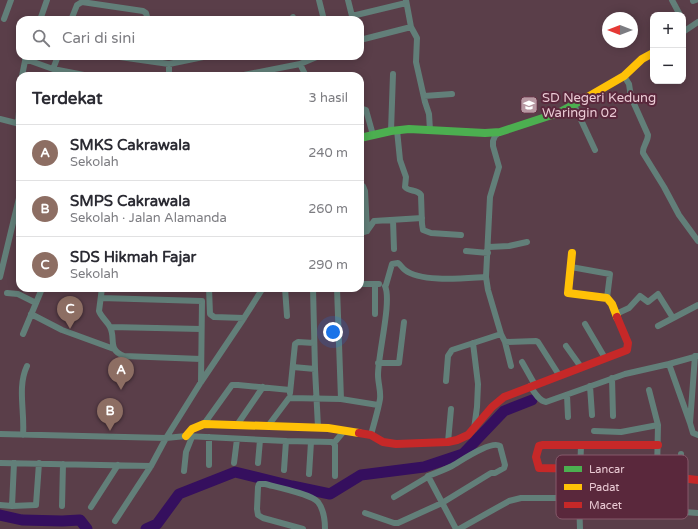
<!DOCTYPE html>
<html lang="id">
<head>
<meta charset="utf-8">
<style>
	:root { --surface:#fff; --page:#f7f7f7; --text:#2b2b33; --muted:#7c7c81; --line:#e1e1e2; --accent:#6a5c65 }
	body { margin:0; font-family:"Varela Round",sans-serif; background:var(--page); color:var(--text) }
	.controls { position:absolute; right:12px; top:12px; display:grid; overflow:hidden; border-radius:8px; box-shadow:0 2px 10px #0003 }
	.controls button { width:36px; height:36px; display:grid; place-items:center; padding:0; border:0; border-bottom:1px solid var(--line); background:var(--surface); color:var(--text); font:20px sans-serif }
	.compass { position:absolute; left:602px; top:12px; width:36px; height:36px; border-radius:50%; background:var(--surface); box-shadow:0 2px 10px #0003; rotate:270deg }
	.you { position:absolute; left:333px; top:332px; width:14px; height:14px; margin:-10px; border:3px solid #fff; border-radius:50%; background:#1a73e8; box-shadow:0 0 0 6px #1a73e833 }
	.badge { display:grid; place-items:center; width:26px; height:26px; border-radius:50%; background:var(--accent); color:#fff; font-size:13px; font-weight:700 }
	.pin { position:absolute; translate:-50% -33px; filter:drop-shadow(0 1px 2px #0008) }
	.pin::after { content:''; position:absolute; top:21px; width:14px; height:12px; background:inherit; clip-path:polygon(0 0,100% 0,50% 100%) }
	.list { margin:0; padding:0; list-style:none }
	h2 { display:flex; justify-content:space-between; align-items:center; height:52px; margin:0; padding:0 16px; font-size:17px }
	h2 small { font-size:13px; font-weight:400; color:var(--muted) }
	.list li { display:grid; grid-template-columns:26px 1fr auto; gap:12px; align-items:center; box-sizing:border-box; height:56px; padding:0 16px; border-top:1px solid var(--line) }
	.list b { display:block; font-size:15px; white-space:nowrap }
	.list p { margin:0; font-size:13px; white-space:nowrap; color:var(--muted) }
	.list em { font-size:13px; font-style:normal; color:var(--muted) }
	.icon { flex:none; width:22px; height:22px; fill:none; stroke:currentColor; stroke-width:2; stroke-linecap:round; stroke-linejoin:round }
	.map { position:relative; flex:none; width:698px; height:529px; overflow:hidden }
	.search { position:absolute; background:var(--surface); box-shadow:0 2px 10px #0003; left:16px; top:16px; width:348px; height:44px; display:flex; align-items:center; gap:10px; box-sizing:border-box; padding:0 14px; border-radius:12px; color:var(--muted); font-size:15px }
	.panel { position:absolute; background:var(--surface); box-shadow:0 2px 10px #0003; left:16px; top:72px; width:348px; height:220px; border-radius:12px }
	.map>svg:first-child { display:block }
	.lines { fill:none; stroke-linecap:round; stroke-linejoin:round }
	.river { stroke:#350f5e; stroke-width:11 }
	.street { stroke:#627f79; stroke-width:6 }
	.fast { stroke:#4caf50; stroke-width:8 }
	.slow { stroke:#ffc107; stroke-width:8 }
	.jam { stroke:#c62828; stroke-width:8 }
	.labels { text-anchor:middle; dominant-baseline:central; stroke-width:4; stroke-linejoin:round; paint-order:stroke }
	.poi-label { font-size:13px; fill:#eacad4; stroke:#5a283c; text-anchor:start }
	.key { fill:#5a283c; stroke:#85596a; stroke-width:1 }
	.key-label { font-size:11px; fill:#eacad4 }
</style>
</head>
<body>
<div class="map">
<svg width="698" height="529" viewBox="0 0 698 529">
	<rect width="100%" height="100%" fill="#5a3e49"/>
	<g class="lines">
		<!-- river -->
		<path class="river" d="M 0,515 L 22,520 L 62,521 L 80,520 L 87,529
			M 146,529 L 157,524 L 179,494 L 235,472 L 292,486 L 330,494 L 361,475 L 424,467 L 463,454 L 504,411 L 532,400"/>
		<!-- street -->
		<path class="street" d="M 319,0 L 324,20
			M 348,0 L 353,20
			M 672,0 L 680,15
			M 693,1 L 696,0
			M 352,16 L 406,3
			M 293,17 L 294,20
			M 4,19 L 11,0
			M 40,20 L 47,0
			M 71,20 L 77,5 L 82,2 L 143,11 L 146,13 L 148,20
			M 411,27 L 417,38 L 416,62 L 425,102 L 429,114 L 430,130
			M 683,32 L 698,22
			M 360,40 L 411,27 L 406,0
			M 113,56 L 169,64 L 208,56
			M 25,59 L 53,69 L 89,76
			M 300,64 L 306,76
			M 53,69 L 58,56
			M 22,76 L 26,56
			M 169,76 L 169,64
			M 239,76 L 300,64 L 319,56
			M 624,76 L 629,84 L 631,97 L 648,135 C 648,142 642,147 643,153 L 664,187 L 679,215 L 698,241
			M 424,96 L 452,94
			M 574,105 L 595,150
			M 360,110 L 363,109 L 366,110 L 373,135
			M 0,119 L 20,124
			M 18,124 L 20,99
			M 397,130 L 400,160 L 406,177 L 405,187 C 409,192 417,189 421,195 L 422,224 L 423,230 L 431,233 L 461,235
			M 391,131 L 393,74
			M 500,132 L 495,136 L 493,141 L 493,146 L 499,167 L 490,197 L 486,277 L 488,290 L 501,334 L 505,342 L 536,341 L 538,342 L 559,375
			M 360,185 L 363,186 L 365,191 L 367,231
			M 393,220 L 394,249
			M 360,233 L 367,231 L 374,221 L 422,218
			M 489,247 L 509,246 L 527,242
			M 466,251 L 488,253
			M 571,267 L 610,274 L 607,298
			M 0,277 L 20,194
			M 360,284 L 379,284
			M 102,288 L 99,311 C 101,317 107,321 110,327 C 116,338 107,350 124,356 L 201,359
			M 209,288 L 210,314 L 214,317 L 244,318
			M 209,288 L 262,289
			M 285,288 L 287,316
			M 313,288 L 315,369 L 318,427
			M 337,288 L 341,399
			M 7,293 L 18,294 L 36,303 L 23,334
			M 101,298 L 202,301 L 201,382
			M 36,303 L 41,291 L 38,288
			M 31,314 L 62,330 L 114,349
			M 375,314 L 375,285
			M 616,314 L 629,308 L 640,296 L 648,302 L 658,294 L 673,318
			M 585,324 L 605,358
			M 658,326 L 698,305
			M 111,327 L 201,329
			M 505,342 L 511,366
			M 473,343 L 478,384 L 477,407 L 474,429
			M 566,346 L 581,367
			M 695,356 L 690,423 L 693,433 L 698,435
			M 522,362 L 535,385
			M 378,363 L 399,363 L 404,322
			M 669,364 L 698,356
			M 293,367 L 315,369
			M 612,378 L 613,416
			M 446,381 L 448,356 L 452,350 L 501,334
			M 530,386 C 534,392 539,401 546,402 L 625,374 L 669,364 L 690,423
			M 590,386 L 592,415
			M 649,390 L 658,425 L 657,472
			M 290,393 L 295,344 L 298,342 L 314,343
			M 567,395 L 568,417
			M 204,424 L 232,385 L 238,385 L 290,390
			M 237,425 L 263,387
			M 268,426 L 289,398 L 341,399 L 378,405
			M 594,431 L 621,432 L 658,425
			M 0,434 L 166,438 L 186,436 L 286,441 L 332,442 L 335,445 L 335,476
			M 23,435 C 25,412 17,387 27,366
			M 371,435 C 374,423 378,411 380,399 C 381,391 378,383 378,375 C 378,354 392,301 385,286 L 386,285 L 392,264 L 398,263 C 401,265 402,268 405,270 C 421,283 466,278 486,277
			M 448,442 L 451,409
			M 334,443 L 344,431
			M 681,454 L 681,479
			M 0,463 L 151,466
			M 234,463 L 237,439
			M 258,463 L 260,440
			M 209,465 L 209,437
			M 284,470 L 286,441
			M 184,471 L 186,452 L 192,437
			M 309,474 L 311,442
			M 428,476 L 456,529
			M 0,505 L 12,506 L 36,505 L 39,463
			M 653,505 L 663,474
			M 12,506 L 14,463
			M 62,506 L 63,464
			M 91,507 L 118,465
			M 365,513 L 394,523 L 398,523 L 442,503 L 491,473 L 495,473 L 504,468 L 505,465 L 500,446 C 491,440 461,461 452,466 C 444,470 436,473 428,476 L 426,478 L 394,497
			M 115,521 L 151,466 L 166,438 L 201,382 L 244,318 L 263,288
			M 303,529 L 263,518 L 258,515 L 257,509 L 258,487 L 259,484 L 265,484 C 276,487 311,494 318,502 C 324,510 325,520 325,529
			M 459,529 L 509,501 L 521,498 L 631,498 L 670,511 L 698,513
			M 580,529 L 579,498 L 581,446"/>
		<!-- fast -->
		<path class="fast" d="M 360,138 L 391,131 L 409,129 L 485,133 L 500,132 L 558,113 L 586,98"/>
		<!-- slow -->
		<path class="slow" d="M 586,98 L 624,76 L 642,59 L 653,53
			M 572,253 L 568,293 L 607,298 L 612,304 L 617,317
			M 186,436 L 192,429 L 204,424 L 328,428 L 359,433"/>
		<!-- jam -->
		<path class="jam" d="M 359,433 L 371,435 L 383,442 L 396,444 L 448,442 L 457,440 L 468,435 L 492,407 L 504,397 L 627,350 L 628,343 L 617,317
			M 658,445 L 543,445 L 539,446 L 536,457 L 539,468 L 645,470 L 680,478 L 698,480"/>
	</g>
	<!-- icons -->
	<defs>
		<symbol id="school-square" viewBox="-11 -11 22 22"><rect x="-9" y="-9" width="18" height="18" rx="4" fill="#b899a3" stroke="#5a283c"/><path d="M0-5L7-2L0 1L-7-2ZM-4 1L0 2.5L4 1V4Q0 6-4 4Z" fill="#fff"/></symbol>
	</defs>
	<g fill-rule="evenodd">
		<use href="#school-square" x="519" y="95" width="20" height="20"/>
	</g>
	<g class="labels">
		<!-- poi labels -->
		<g class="poi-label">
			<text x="542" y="98">SD Negeri Kedung<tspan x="542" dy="15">Waringin 02</tspan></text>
		</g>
	</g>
	<!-- legend -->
	<rect x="556" y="455" width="132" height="64" rx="6" class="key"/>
	<rect x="564" y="466" width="18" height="6" fill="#4caf50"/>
	<rect x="564" y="484" width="18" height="6" fill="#ffc107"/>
	<rect x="564" y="502" width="18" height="6" fill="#c62828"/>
	<g class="key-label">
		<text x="589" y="473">Lancar</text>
		<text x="589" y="491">Padat</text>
		<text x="589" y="509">Macet</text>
	</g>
</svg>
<div class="controls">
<button>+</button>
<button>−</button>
</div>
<svg class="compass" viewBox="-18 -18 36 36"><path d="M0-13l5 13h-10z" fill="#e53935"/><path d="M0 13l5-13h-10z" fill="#7c7c81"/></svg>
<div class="you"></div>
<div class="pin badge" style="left:121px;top:390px;background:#8d6e63">A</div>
<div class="pin badge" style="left:110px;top:431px;background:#8d6e63">B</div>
<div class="pin badge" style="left:70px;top:329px;background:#8d6e63">C</div>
<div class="search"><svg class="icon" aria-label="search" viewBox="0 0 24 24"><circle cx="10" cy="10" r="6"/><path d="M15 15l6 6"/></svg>Cari di sini</div>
<section class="panel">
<h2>Terdekat<small>3 hasil</small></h2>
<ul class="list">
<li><span class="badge" style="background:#8d6e63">A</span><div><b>SMKS Cakrawala</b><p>Sekolah</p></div><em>240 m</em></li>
<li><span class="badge" style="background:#8d6e63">B</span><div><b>SMPS Cakrawala</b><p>Sekolah · Jalan Alamanda</p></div><em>260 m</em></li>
<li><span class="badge" style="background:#8d6e63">C</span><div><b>SDS Hikmah Fajar</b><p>Sekolah</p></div><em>290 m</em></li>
</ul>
</section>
</div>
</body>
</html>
